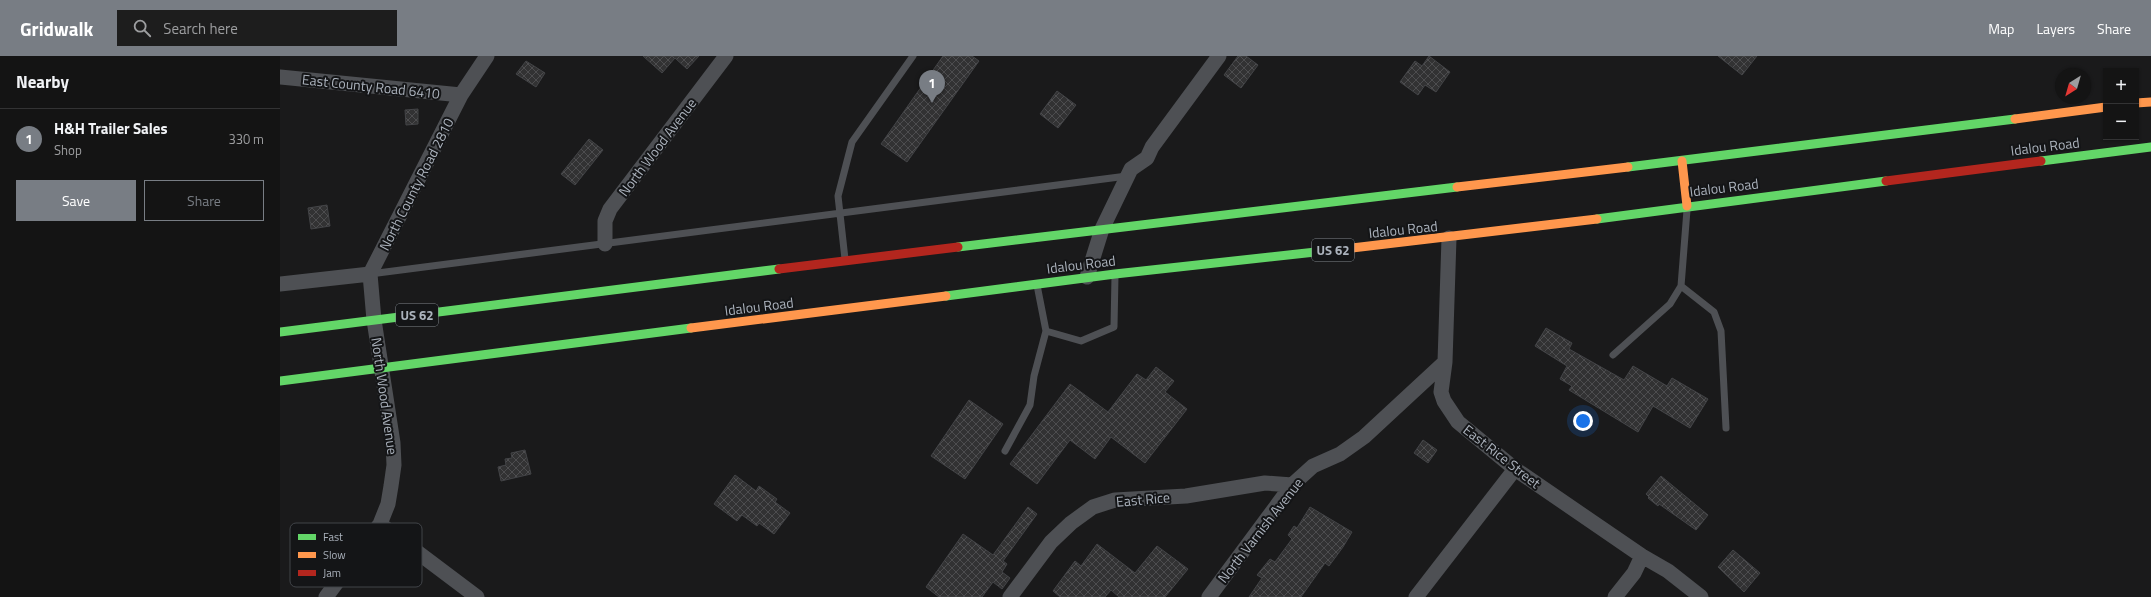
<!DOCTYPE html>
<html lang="en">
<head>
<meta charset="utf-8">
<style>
	:root { --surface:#141414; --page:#1d1d1d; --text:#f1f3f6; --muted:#9d9ea0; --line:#333334; --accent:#787d84 }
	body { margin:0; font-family:"Titillium Web",sans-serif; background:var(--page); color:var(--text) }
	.controls { position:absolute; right:12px; top:12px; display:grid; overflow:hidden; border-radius:0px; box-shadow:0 1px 3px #0004 }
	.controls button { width:36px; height:36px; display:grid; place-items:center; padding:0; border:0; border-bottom:1px solid var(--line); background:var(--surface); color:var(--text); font:20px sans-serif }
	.compass { position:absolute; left:1775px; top:12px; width:36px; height:36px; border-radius:50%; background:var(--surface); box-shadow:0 1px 3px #0004; rotate:217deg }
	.you { position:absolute; left:1303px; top:365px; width:14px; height:14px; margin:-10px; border:3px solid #fff; border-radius:50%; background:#1a73e8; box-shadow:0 0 0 6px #1a73e833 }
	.badge { display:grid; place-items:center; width:26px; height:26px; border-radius:50%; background:var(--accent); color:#fff; font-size:13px; font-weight:700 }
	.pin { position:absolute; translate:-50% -33px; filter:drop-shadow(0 1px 2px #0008) }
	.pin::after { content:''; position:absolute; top:21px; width:14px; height:12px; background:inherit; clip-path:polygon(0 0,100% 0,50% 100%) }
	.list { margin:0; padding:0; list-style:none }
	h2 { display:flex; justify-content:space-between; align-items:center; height:52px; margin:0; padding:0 16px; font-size:17px }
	h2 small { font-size:13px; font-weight:400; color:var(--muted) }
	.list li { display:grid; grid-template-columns:26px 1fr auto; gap:12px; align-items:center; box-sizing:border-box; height:60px; padding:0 16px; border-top:1px solid var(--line) }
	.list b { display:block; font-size:15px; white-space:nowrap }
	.list p { margin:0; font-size:13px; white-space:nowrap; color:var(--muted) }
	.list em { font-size:13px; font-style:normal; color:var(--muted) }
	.actions { display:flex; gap:8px; padding:12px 16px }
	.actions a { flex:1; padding:9px 0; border:1px solid var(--accent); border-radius:0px; text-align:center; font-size:14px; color:var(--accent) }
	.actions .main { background:var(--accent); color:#fff }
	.icon { flex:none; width:22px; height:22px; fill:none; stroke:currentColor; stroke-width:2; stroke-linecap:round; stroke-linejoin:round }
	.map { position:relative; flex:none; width:1871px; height:541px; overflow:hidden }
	header { display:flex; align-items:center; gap:24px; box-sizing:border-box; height:56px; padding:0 20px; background:var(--accent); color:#fff }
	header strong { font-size:19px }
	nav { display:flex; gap:22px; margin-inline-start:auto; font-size:14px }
	.search { width:280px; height:36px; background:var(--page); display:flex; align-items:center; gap:10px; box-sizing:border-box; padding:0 14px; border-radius:0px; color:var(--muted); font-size:15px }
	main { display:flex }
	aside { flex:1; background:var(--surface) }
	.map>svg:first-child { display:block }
	.building { fill:url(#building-cross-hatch); stroke:#434447 }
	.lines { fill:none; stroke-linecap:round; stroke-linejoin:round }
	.lane { stroke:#4e5054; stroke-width:7 }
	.street { stroke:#4e5054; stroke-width:15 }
	.fast { stroke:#63d668; stroke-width:9 }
	.slow { stroke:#ff974d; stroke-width:9 }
	.jam { stroke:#b3261e; stroke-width:9 }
	.labels { text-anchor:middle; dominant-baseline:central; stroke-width:4; stroke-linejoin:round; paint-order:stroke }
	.shield { fill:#141517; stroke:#7e838a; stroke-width:1 }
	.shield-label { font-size:13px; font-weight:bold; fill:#abb2bc }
	.street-label { font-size:14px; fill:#abb2bc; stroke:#141517 }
	.key { fill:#141517; stroke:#414449; stroke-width:1 }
	.key-label { font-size:11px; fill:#abb2bc }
</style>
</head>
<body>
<header>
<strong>Gridwalk</strong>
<div class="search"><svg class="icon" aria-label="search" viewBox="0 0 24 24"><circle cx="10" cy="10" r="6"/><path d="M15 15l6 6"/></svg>Search here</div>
<nav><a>Map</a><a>Layers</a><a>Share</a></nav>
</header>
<main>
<aside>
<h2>Nearby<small></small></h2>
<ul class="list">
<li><span class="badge">1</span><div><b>H&amp;H Trailer Sales</b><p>Shop</p></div><em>330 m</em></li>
</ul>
<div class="actions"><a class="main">Save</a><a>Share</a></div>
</aside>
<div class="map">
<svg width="1871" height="541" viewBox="0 0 1871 541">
	<defs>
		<pattern id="building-cross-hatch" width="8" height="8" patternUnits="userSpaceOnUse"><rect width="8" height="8" fill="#323233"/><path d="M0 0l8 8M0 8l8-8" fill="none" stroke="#4d4d4f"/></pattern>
	</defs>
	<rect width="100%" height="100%" fill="#1a1a1b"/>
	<!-- building -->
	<path class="building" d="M 363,0 L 419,0 L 407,13 L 395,2 L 382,17 Z
		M 663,0 L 692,0 L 699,5 L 627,106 L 601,88 Z
		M 958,0 L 966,0 L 978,9 L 961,32 L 944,19 Z
		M 1149,0 L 1170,16 L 1156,36 L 1145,29 L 1138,39 L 1120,26 L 1135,5 L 1142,10 Z
		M 1438,0 L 1477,0 L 1462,19 Z
		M 246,5 L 265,17 L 256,31 L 236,18 Z
		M 777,35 L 796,49 L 778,72 L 760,58 Z
		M 138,53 L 138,68 L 126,69 L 125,54 Z
		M 309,83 L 323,94 L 295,129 L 281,118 Z
		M 47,149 L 50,170 L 31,173 L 28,152 Z
		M 1266,272 L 1292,287 L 1289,293 L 1344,324 L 1353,310 L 1387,330 L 1392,322 L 1428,343 L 1410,372 L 1373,350 L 1358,376 L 1289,334 L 1292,330 L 1280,323 L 1287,310 L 1255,290 Z
		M 876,311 L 894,325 L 885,336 L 907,353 L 865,407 L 831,381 L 815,403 L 790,384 L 757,428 L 730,408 L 790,328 L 828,356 L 857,318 L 866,324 Z
		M 689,344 L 723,368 L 685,423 L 651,400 Z
		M 1143,384 L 1157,394 L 1148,407 L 1134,397 Z
		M 245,394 L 251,418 L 221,425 L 218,411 L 226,409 L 225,403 L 232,402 L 231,397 Z
		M 455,419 L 476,435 L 479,430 L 497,443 L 495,446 L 510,457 L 494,478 L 479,467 L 477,470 L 462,459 L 457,465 L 434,448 Z
		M 1381,420 L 1428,459 L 1416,474 L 1379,448 L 1378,450 L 1368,442 L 1369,441 L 1366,438 Z
		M 748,451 L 757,458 L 723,505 L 727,508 L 722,516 L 730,522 L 722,533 L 713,526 L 702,541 L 659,541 L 646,531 L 683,478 L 713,499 Z
		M 1030,451 L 1072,476 L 1063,491 L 1049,510 L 1045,507 L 1021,541 L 969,541 L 982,522 L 977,519 L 990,503 L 995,506 L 1012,483 L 1008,479 L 1014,470 L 1017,472 Z
		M 817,488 L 855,517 L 877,490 L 908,513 L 885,541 L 839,541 L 831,534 L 825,541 L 780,541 L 773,535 L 795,505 L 801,510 Z
		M 1453,494 L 1480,517 L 1464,536 L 1438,511 Z"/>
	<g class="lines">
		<!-- lane -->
		<path class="lane" d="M 1407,154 L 1401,230 L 1434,256 L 1441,275 L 1446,372
			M 565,203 L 558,140 L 572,86 L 633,0
			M 90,218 L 847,120
			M 757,229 L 766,275 L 801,285 L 834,271 L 835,220
			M 1333,299 L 1390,248 L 1401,230
			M 725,395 L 750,349 L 754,320 L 766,275"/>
		<!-- street -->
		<path class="street" d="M 0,21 L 181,39
			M 1169,182 L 1165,306 L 1161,336 L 1164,345 L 1178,366 L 1235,413 L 1362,500 L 1388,515 L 1421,541
			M 325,188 L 325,165 L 330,153 L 446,0
			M 807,221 L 822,173 L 851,113 L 867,102 L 872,91 L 939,0
			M 0,228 L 90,218
			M 100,468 L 197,541
			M 46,541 L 100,468 L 108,448 L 111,430 L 114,409 L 113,387 L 94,264 L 90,218 L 181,39 L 207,0
			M 730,541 L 771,486 L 791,467 L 813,451 L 835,444 L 906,440 L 985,427 L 1012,429
			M 929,541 L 1012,429 L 1033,410 L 1060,398 L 1084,381 L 1165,306
			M 1136,541 L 1235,413
			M 1335,541 L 1354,517 L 1362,500"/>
		<!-- fast -->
		<path class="fast" d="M 1761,105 L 1871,91
			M 1348,111 L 1735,63
			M 1317,163 L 1606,125
			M 678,191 L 1177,131
			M 666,240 L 835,218 L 1072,192
			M 0,276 L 499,213
			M 0,325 L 411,272"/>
		<!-- slow -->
		<path class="slow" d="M 1856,47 L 1871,46
			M 1735,63 L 1826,51
			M 1402,105 L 1407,150
			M 1177,131 L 1348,111
			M 1072,192 L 1317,163
			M 411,272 L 666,240"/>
		<!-- jam -->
		<path class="jam" d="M 1606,125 L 1761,105
			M 499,213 L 678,191"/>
	</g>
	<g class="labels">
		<!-- shield labels -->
		<g class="shield">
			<rect x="1032" y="183" width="42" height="22" rx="3"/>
			<rect x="116" y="248" width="42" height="22" rx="3"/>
		</g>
		<g class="shield-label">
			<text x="1053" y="194">US 62</text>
			<text x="137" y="259">US 62</text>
		</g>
		<!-- street labels -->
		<g class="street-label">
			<text transform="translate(91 30) rotate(6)">East County Road 6410</text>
			<text transform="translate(1765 90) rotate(-7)">Idalou Road</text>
			<text transform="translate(377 91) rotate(-53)">North Wood Avenue</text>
			<text transform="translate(136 128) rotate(-63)">North County Road 2810</text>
			<text transform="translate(1444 131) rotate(-7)">Idalou Road</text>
			<text transform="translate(1123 173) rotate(-6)">Idalou Road</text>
			<text transform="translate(801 208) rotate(-7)">Idalou Road</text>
			<text transform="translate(479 250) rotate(-7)">Idalou Road</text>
			<text transform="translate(105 340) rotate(82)">North Wood Avenue</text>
			<text transform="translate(1222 400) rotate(38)">East Rice Street</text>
			<text transform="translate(863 443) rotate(-5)">East Rice</text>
			<text transform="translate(980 474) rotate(-52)">North Varnish Avenue</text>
		</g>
	</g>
	<!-- legend -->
	<rect x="10" y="467" width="132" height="64" rx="6" class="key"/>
	<rect x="18" y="478" width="18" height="6" fill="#63d668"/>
	<rect x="18" y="496" width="18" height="6" fill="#ff974d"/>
	<rect x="18" y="514" width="18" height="6" fill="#b3261e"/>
	<g class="key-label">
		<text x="43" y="485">Fast</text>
		<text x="43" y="503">Slow</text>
		<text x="43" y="521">Jam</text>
	</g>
</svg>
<div class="controls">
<button>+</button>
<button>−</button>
</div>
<svg class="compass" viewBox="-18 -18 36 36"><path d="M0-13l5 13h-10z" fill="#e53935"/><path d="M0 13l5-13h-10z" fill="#9d9ea0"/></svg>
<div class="you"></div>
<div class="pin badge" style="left:652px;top:47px">1</div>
</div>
</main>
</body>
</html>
